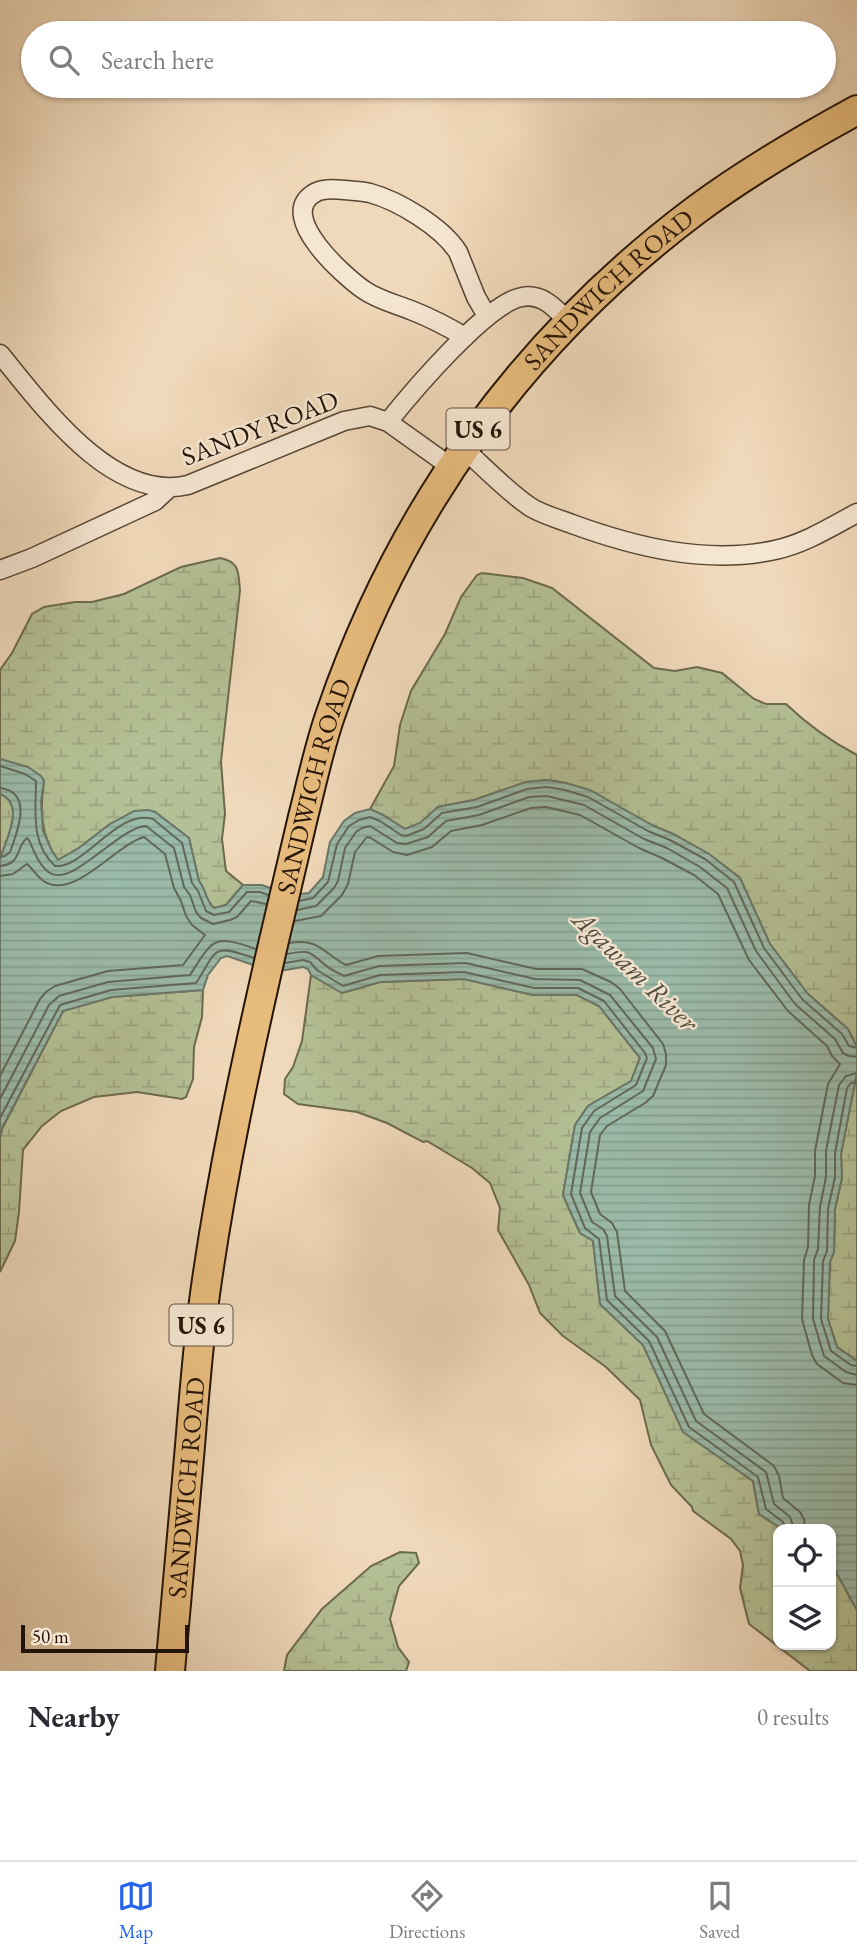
<!DOCTYPE html>
<html lang="en">
<head>
<meta charset="utf-8">
<style>
	:root { --surface:#fff; --page:#f7f7f7; --text:#2b2b33; --muted:#7c7c81; --line:#e1e1e2; --accent:#2563eb }
	body { margin:0; font-family:"EB Garamond",serif; background:var(--page); color:var(--text) }
	.controls { position:absolute; right:21px; bottom:21px; display:grid; overflow:hidden; border-radius:14px; box-shadow:0 2px 5px #0004 }
	.controls button { width:63px; height:63px; display:grid; place-items:center; padding:0; border:0; border-bottom:2px solid var(--line); background:var(--surface); color:var(--text); font:35px sans-serif }
	.scale { position:absolute; left:21px; bottom:18px; width:168px; box-sizing:border-box; padding-left:7px; border:4px solid #241408; border-top:0; font-size:19px; line-height:24px; white-space:nowrap; color:#241408; -webkit-text-stroke:5px #f5e6d2; paint-order:stroke }
	.list { margin:0; padding:0; list-style:none }
	h2 { display:flex; justify-content:space-between; align-items:center; height:91px; margin:0; padding:0 28px; font-size:30px }
	h2 small { font-size:23px; font-weight:400; color:var(--muted) }
	.icon { flex:none; width:38px; height:38px; fill:none; stroke:currentColor; stroke-width:2; stroke-linecap:round; stroke-linejoin:round }
	.map { position:relative; flex:none; width:857px; height:1671px; overflow:hidden }
	.search { position:absolute; background:var(--surface); box-shadow:0 2px 5px #0004; left:21px; right:21px; top:21px; height:77px; display:flex; align-items:center; gap:18px; box-sizing:border-box; padding:0 24px; border-radius:38px; color:var(--muted); font-size:26px }
	.sheet { height:189px; background:var(--surface) }
	nav { display:flex; justify-content:space-around; align-items:center; box-sizing:border-box; height:98px; border-top:2px solid var(--line); background:var(--surface); font-size:19px; color:var(--muted) }
	nav a { display:grid; justify-items:center; gap:4px }
	nav .on { color:var(--accent) }
	.map>svg:first-child { display:block }
	.wetland { fill:url(#wetland-marsh); stroke:#6c6a4e; stroke-width:2 }
	.water { fill:url(#water-rules); stroke:#6b7869; stroke-width:2 }
	.lines { fill:none; stroke-linecap:round; stroke-linejoin:round }
	.shore { stroke:#606859; stroke-width:2 }
	.minor-casing { stroke:#574534; stroke-width:21 }
	.primary-casing { stroke:#241408; stroke-width:32 }
	.minor { stroke:#f5e6d2; stroke-width:18 }
	.primary { stroke:#e8bc7d; stroke-width:28 }
	.labels { text-anchor:middle; dominant-baseline:central; stroke-width:5; stroke-linejoin:round; paint-order:stroke }
	.shield { fill:#f5e6d2; stroke:#635345; stroke-width:2 }
	.shield-label { font-size:24px; font-weight:bold; fill:#241408 }
	.street-label { font-size:26px; fill:#241408; stroke:#f5e6d2 }
	.water-label { font-size:28px; font-style:italic; fill:#4e4e41; stroke:#f5e6d2 }
</style>
</head>
<body>
<div class="map">
<svg width="857" height="1671" viewBox="0 0 857 1671">
	<defs>
		<pattern id="wetland-marsh" width="20" height="14" patternUnits="userSpaceOnUse" patternTransform="scale(1.75)"><rect width="20" height="14" fill="#b4c095"/><path d="M1 5h8M5 5V1M11 12h8M15 12V8" fill="none" stroke="#9ba47f"/></pattern>
		<pattern id="water-rules" width="6" height="5" patternUnits="userSpaceOnUse" patternTransform="scale(1.75)"><rect width="6" height="5" fill="#9bbbaa"/><path d="M0 2.5h6" fill="none" stroke="#85a091"/></pattern>
	</defs>
	<rect width="100%" height="100%" fill="#f0d9ba"/>
	<filter id="stains"><feTurbulence type="fractalNoise" baseFrequency=".00286" numOctaves="4"/><feColorMatrix values="0 0 0 0 .2 0 0 0 0 .09 0 0 0 0 .02 0 0 0 .5 -.17"/></filter>
	<radialGradient id="worn" r=".72"><stop offset=".6" stop-color="#630" stop-opacity="0"/><stop offset="1" stop-color="#630" stop-opacity=".3"/></radialGradient>
	<!-- wetland -->
	<path class="wetland" d="M 220,558 C 240,562 238,572 240,590 L 221,761 L 225,814 L 222,839 L 226,871 L 243,885 L 226,905 L 214,908 C 206,902 206,890 199,881 L 189,838 L 155,812 L 148,810 L 110,824 L 79,848 L 58,860 C 40,836 40,809 44,780 L 0,759 L 0,670 L 12,653 L 32,614 L 44,607 L 75,602 L 92,602 L 124,594 L 181,567 Z
		M 482,573 L 523,578 L 552,588 L 654,668 L 675,671 L 697,667 L 722,673 L 754,699 L 766,704 L 786,704 C 808,725 830,741 857,755 L 857,1047 L 848,1029 L 808,994 L 770,944 L 740,878 L 709,854 L 673,834 L 652,825 L 566,783 L 547,780 L 526,782 L 474,800 L 438,807 L 420,824 L 405,829 L 383,815 L 370,809 L 394,766 L 400,725 L 411,691 L 445,634 L 461,597 L 477,575 Z
		M 0,794 C 26,804 6,840 0,859 Z
		M 311,975 L 342,993 L 380,982 L 464,979 L 533,995 L 577,995 L 599,1006 L 640,1058 L 631,1081 L 588,1106 L 575,1125 L 563,1195 L 580,1233 L 593,1240 L 600,1304 L 643,1345 L 683,1431 L 753,1481 L 759,1514 L 782,1529 L 778,1529 L 778,1645 L 831,1645 L 831,1563 L 857,1610 L 857,1671 L 810,1671 L 749,1624 L 740,1588 L 743,1565 L 740,1551 L 731,1539 L 693,1511 L 692,1507 L 671,1485 L 651,1445 L 640,1400 L 606,1367 L 563,1336 L 540,1313 L 529,1285 L 498,1230 L 500,1208 L 490,1183 L 472,1168 L 427,1141 L 423,1142 L 387,1123 L 357,1112 L 298,1104 L 284,1094 L 285,1079 L 293,1067 L 302,1041 Z
		M 203,990 L 202,1017 L 194,1047 L 193,1079 L 186,1097 L 182,1099 L 137,1092 L 94,1097 L 61,1111 L 42,1126 L 23,1150 L 19,1212 L 15,1241 L 0,1272 L 0,1138 L 2,1129 L 63,1011 L 112,997 Z
		M 857,1072 L 857,1361 L 837,1347 L 828,1319 L 830,1262 L 834,1252 L 835,1209 L 842,1178 L 841,1154 Z
		M 400,1552 L 416,1553 L 419,1563 L 399,1586 L 390,1619 L 398,1647 L 409,1662 L 406,1671 L 284,1671 L 287,1655 L 322,1609 L 371,1566 Z"/>
	<!-- water -->
	<path class="water" d="M 0,759 L 28,767 L 41,776 L 44,781 L 41,802 L 43,831 L 52,851 L 58,860 L 79,848 L 110,824 L 134,811 L 148,810 L 155,812 L 189,838 L 199,881 C 206,889 206,902 214,908 L 226,905 L 243,885 L 262,885 L 291,895 L 309,893 L 323,877 L 330,842 L 344,821 L 355,813 L 370,809 L 383,815 L 405,829 L 420,823 L 438,807 L 474,800 L 526,782 L 547,780 L 566,783 L 590,790 L 652,825 L 673,834 L 709,854 L 740,878 L 770,944 L 808,994 L 848,1029 L 857,1047 L 857,1072 L 841,1154 L 842,1178 L 835,1209 L 834,1252 L 830,1262 L 828,1319 L 837,1347 L 857,1361 L 857,1610 L 831,1563 L 831,1529 L 782,1529 L 759,1514 L 753,1481 L 683,1432 L 643,1345 L 600,1304 L 593,1241 L 580,1233 L 563,1195 L 575,1125 L 588,1106 L 631,1081 L 640,1058 L 599,1006 L 577,995 L 533,995 L 464,979 L 380,982 L 342,993 L 311,975 L 308,969 L 303,967 L 274,972 L 227,956 L 221,958 L 208,975 L 203,990 L 112,997 L 63,1011 L 2,1128 L 0,1138 L 0,859 C 6,840 26,804 0,794 Z"/>
	<g class="lines">
		<!-- shore -->
		<path class="shore" d="M 0,766 L 25,774 L 36,781 C 36,811 30,843 55,866 C 84,869 118,808 153,819 L 182,843 L 192,883 L 198,891 L 206,911 L 214,915 L 229,912 L 247,892 L 260,892 L 268,895
			M 0,788 C 34,792 17,833 10,852 L 5,856 L 0,857
			M 0,866 C 22,864 15,848 27,838 L 29,840 C 34,851 39,866 50,873 C 73,887 119,827 146,826 L 174,848 L 184,887 L 190,895 L 196,912 L 201,918 L 213,924 L 230,920 L 237,917 L 251,901 L 266,904
			M 0,876 L 13,874 L 27,864 C 34,870 38,879 47,883 C 77,897 116,845 144,837 L 165,854 L 174,888 L 181,901 L 186,916 L 192,925 L 205,935 L 183,965 L 108,971 L 55,986 L 46,992 L 40,999 L 0,1076
			M 299,901 L 313,898 L 328,882 L 337,844 L 349,826 L 359,820 L 370,817 L 380,821 L 401,835 L 406,836 L 424,829 L 442,813 L 477,807 L 527,789 L 547,787 L 565,790 L 588,797 L 648,831 L 670,840 L 705,859 L 734,882 L 764,948 L 802,999 L 842,1034 L 849,1046 L 857,1048
			M 297,910 L 316,906 L 334,888 L 338,881 L 345,848 L 356,832 L 362,828 L 370,826 L 397,843 L 406,844 L 428,837 L 446,821 L 479,815 L 529,797 L 547,796 L 584,805 L 644,839 L 667,848 L 700,867 L 727,888 L 756,951 L 795,1004 L 835,1039 L 843,1053 L 849,1056 L 857,1057
			M 295,921 L 321,916 L 342,895 L 348,884 L 355,852 L 367,837 L 371,838 L 393,852 L 407,855 L 432,847 L 451,831 L 482,825 L 531,808 L 546,807 L 580,815 L 639,848 L 662,858 L 694,875 L 718,894 L 749,960 L 788,1011 L 827,1046 L 832,1056 L 840,1064 L 828,1084 L 815,1151 L 815,1176 L 809,1205 L 808,1247 L 804,1260 L 802,1319 L 812,1355 L 817,1364 L 843,1383 L 857,1385
			M 290,943 C 319,938 323,953 346,965 L 378,956 L 467,953 L 536,969 L 582,969 L 611,982 L 620,989 L 663,1044 L 666,1054 L 666,1065 L 653,1096 L 645,1103 L 607,1126 L 600,1135 L 591,1192 L 600,1214 L 612,1223 L 617,1232 L 625,1291 L 665,1331 L 704,1414 L 774,1466 L 779,1476 L 783,1498 L 800,1512 L 804,1519 L 805,1529
			M 287,954 C 308,950 308,950 324,964 C 329,969 338,973 344,976 L 379,966 L 466,963 L 535,979 L 580,980 L 610,995 L 653,1048 L 656,1059 L 643,1091 L 600,1118 L 590,1132 L 580,1193 L 592,1222 L 603,1229 L 607,1236 L 615,1296 L 657,1337 L 696,1421 L 766,1472 L 774,1504 L 790,1517 L 794,1529
			M 285,963 L 303,960 L 310,962 L 317,970 L 343,986 L 380,975 L 464,972 L 534,988 L 578,988 L 604,1001 L 645,1053 L 647,1058 L 636,1085 L 594,1111 L 582,1128 L 571,1194 L 585,1228 L 599,1239 L 607,1300 L 649,1341 L 689,1427 L 758,1477 L 766,1509 L 783,1522 L 786,1529
			M 857,1073 L 846,1076 L 839,1085 L 826,1151 L 826,1177 L 820,1207 L 818,1249 L 814,1260 L 813,1319 L 824,1356 L 846,1372 L 857,1375
			M 857,1082 L 851,1083 L 847,1088 L 835,1153 L 835,1177 L 828,1209 L 827,1251 L 823,1261 L 821,1319 L 831,1351 L 851,1365 L 857,1366
			M 0,1099 L 49,1005 L 59,996 L 108,982 L 190,975 C 213,939 213,934 256,949
			M 0,1118 L 60,1005 L 111,990 L 196,983 C 218,949 211,943 254,958"/>
		<defs>
			<path id="minor" d="M 465,337 C 448,327 431,318 413,311 C 396,304 378,300 364,290 C 345,277 277,217 313,194 C 321,188 334,189 344,190 C 353,191 362,191 370,193 C 399,201 442,227 458,252 L 476,297 L 487,316
				M 0,354 C 42,405 112,503 188,485 L 344,421 L 370,416 L 388,422 L 451,467
				M 388,422 C 412,392 487,303 522,297 C 542,293 555,308 568,321
				M 464,449 C 483,466 511,495 532,508 C 544,515 559,519 572,524 C 635,547 707,565 775,550 C 804,544 831,527 857,513
				M 0,570 L 32,558 L 155,501 L 169,488"/>
			<g id="primary">
				<path id="s1" d="M 170,1671 C 177,1596 183,1521 190,1446 C 194,1396 198,1344 205,1294 C 221,1178 246,1063 272,949 C 282,905 293,861 303,817 C 312,782 319,747 331,713 C 401,509 524,339 696,210 C 747,172 802,140 857,110"/>
			</g>
		</defs>
		<!-- minor casing -->
		<use href="#minor" class="minor-casing"/>
		<!-- primary casing -->
		<use href="#primary" class="primary-casing"/>
		<!-- minor -->
		<use href="#minor" class="minor"/>
		<!-- primary -->
		<use href="#primary" class="primary"/>
	</g>
	<g class="labels">
		<!-- shield labels -->
		<g class="shield">
			<rect x="446.5" y="408.5" width="63" height="41" rx="5"/>
			<rect x="169.5" y="1304.5" width="63" height="41" rx="5"/>
		</g>
		<g class="shield-label">
			<text x="478" y="429">US 6</text>
			<text x="201" y="1325">US 6</text>
		</g>
		<!-- street labels -->
		<g class="street-label">
			<text stroke="none"><textPath href="#s1" startOffset="1486">SANDWICH ROAD</textPath></text>
			<text transform="translate(260 428) rotate(-21)">SANDY ROAD</text>
			<text stroke="none"><textPath href="#s1" startOffset="898">SANDWICH ROAD</textPath></text>
			<text stroke="none"><textPath href="#s1" startOffset="184">SANDWICH ROAD</textPath></text>
		</g>
		<!-- water labels -->
		<g class="water-label">
			<text transform="translate(636 970) rotate(44)">Agawam River</text>
		</g>
	</g>
	<rect width="100%" height="100%" filter="url(#stains)"/>
	<rect width="100%" height="100%" fill="url(#worn)"/>
</svg>
<div class="controls">
<button><svg class="icon" aria-label="locate" viewBox="0 0 24 24"><circle cx="12" cy="12" r="6"/><path d="M12 2v4M12 18v4M2 12h4M18 12h4"/></svg></button>
<button><svg class="icon" aria-label="layers" viewBox="0 0 24 24"><path d="M12 4l9 5-9 5-9-5zM3 14l9 5 9-5"/></svg></button>
</div>
<div class="scale">50 m</div>
<div class="search"><svg class="icon" aria-label="search" viewBox="0 0 24 24"><circle cx="10" cy="10" r="6"/><path d="M15 15l6 6"/></svg>Search here</div>
</div>
<section class="sheet">
<h2>Nearby<small>0 results</small></h2>
<ul class="list">
</ul>
</section>
<nav>
<a class="on"><svg class="icon" aria-label="map" viewBox="0 0 24 24"><path d="M3 6l6-2 6 2 6-2v14l-6 2-6-2-6 2zM9 4v14M15 6v14"/></svg>Map</a>
<a><svg class="icon" aria-label="directions" viewBox="0 0 24 24"><path d="M12 3l9 9-9 9-9-9zM9 14v-3h6M13 9l2 2-2 2"/></svg>Directions</a>
<a><svg class="icon" aria-label="saved" viewBox="0 0 24 24"><path d="M7 4h10v16l-5-4-5 4z"/></svg>Saved</a>
</nav>
</body>
</html>
